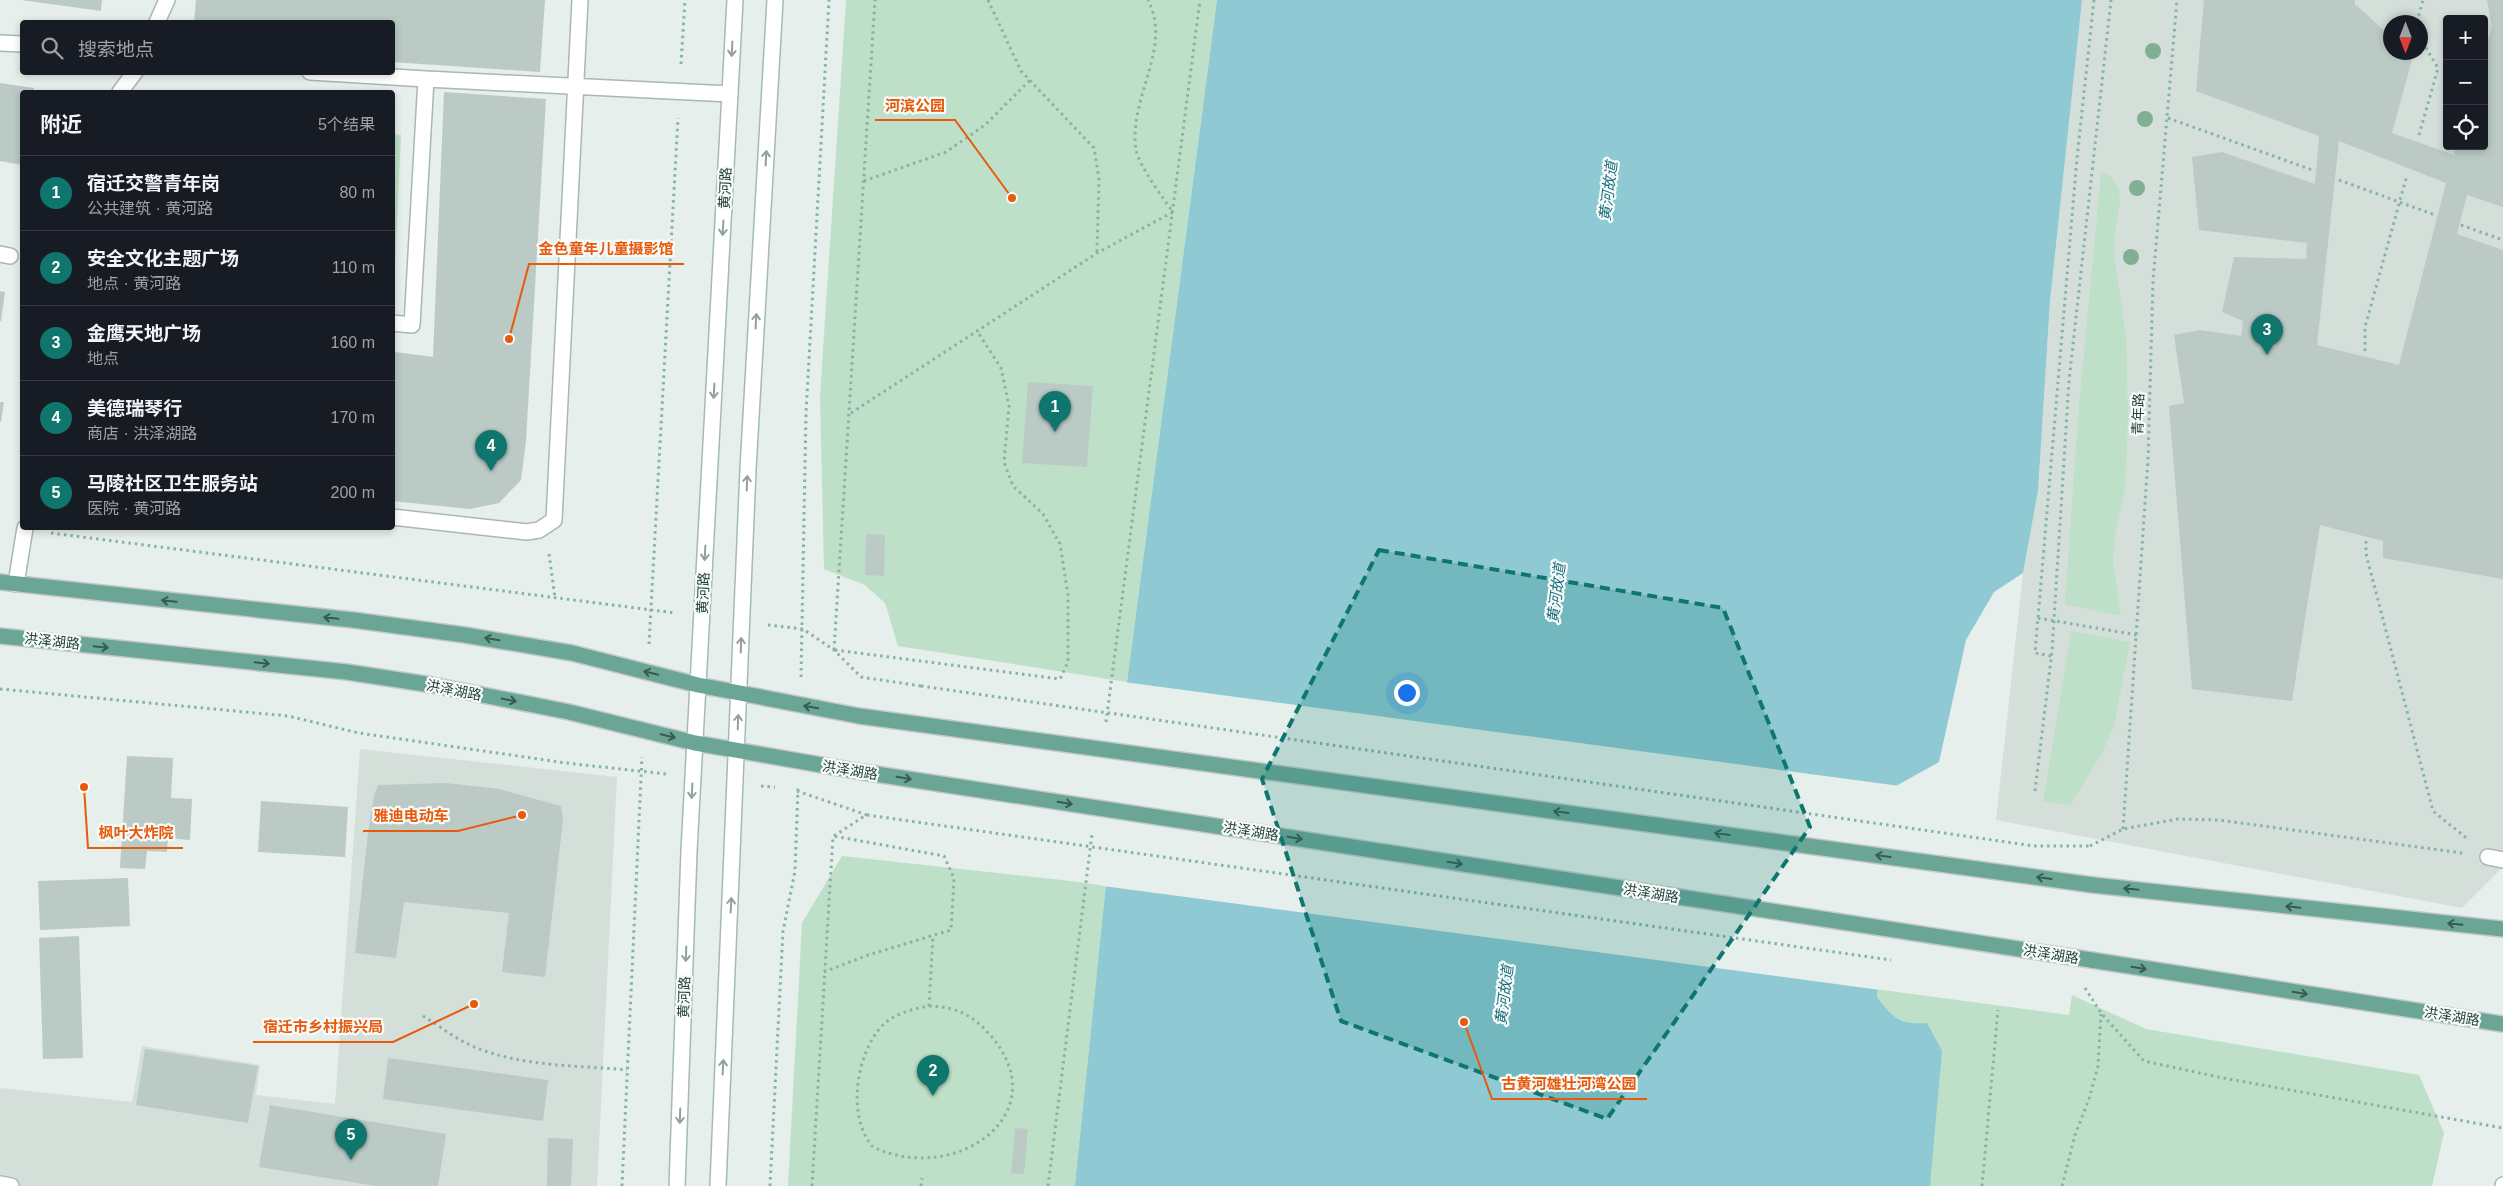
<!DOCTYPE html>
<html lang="zh">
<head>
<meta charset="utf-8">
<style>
	:root { --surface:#171b24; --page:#242831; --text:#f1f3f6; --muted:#9ea1a6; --line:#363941; --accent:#0f766e }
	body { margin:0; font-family:Helvetica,"Noto Sans SC",sans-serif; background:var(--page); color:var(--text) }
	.controls { position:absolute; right:15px; top:15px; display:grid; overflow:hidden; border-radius:5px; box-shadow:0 2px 8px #0003 }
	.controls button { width:45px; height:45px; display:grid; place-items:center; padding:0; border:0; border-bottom:1px solid var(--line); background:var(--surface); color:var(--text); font:25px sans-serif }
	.compass { position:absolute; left:2383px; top:15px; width:45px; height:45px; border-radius:50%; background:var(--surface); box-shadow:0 2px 8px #0003; rotate:180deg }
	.you { position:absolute; left:1406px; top:692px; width:18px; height:18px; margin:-12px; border:4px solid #fff; border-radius:50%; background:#1a73e8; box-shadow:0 0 0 8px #1a73e833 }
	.badge { display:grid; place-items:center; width:32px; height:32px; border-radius:50%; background:var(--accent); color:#fff; font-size:16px; font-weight:700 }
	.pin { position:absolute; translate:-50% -41px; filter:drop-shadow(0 1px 2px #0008) }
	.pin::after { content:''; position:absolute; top:26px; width:18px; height:15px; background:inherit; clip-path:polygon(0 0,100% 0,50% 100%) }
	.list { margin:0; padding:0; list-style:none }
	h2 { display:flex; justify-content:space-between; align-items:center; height:65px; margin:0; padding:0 20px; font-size:21px }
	h2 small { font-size:16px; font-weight:400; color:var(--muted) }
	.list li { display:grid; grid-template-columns:32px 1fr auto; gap:15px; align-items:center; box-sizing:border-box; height:75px; padding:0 20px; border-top:1px solid var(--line) }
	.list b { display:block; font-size:19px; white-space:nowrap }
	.list p { margin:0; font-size:16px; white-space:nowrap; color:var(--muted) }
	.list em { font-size:16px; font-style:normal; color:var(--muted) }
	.icon { flex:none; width:28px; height:28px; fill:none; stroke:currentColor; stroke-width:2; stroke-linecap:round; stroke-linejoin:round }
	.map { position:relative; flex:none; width:2503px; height:1186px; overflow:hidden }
	.search { position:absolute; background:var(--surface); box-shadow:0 2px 8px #0003; left:20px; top:20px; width:375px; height:55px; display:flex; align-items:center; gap:12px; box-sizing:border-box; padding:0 18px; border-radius:5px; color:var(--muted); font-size:19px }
	.panel { position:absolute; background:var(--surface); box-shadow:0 2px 8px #0003; left:20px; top:90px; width:375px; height:440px; border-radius:5px }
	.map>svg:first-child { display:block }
	.built { fill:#d4dfda; fill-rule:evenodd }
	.green { fill:#bfe0c8 }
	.water { fill:#8ec9d4 }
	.pier { fill:#e6efeb }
	.building { fill:#bbcac4; fill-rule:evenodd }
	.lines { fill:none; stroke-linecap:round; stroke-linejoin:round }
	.service-casing { stroke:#a8b8b2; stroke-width:18 }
	.tertiary-casing { stroke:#a8b8b2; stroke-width:18 }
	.secondary-casing { stroke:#a4bbb3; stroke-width:18 }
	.primary-casing { stroke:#c2cac8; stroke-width:18 }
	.path { stroke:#86b3a5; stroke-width:3; stroke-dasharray:2.5 4; stroke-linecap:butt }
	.service { stroke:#fff; stroke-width:15 }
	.tertiary { stroke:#fff; stroke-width:15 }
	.secondary { stroke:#fff; stroke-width:15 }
	.primary { stroke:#6aa596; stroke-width:15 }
	.primary-bridge-casing { stroke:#c2cac8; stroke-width:18; stroke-linecap:butt }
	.path-bridge { stroke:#86b3a5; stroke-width:3; stroke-dasharray:2.5 4; stroke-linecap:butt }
	.primary-bridge { stroke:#6aa596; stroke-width:15 }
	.tree { fill:#80af93 }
	.oneway { stroke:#92a09c }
	.oneway2 { stroke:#365b51 }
	.marked { fill:#0f766e; fill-opacity:0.2; stroke:#0f766e; stroke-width:4; stroke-dasharray:10 6; stroke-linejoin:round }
	.labels { text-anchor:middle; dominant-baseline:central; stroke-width:4.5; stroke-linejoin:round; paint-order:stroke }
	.street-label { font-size:14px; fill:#24423a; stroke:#f7fbf9 }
	.water-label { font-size:15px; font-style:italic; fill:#1c6f80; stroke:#f7fbf9 }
	.leader { fill:none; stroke:#e8590c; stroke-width:2 }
	.callout-dot { fill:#e8590c; stroke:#f7fbf9; stroke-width:2 }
	.callout-label { font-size:15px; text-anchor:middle; font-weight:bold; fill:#e8590c; stroke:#f7fbf9; stroke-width:4.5; stroke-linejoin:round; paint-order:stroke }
</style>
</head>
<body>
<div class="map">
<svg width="2503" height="1186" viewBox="0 0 2503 1186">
	<rect width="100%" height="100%" fill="#e6efeb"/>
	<!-- built -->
	<path class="built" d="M 2082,0 L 2503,0 L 2503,867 L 2462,908 L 1996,820 L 2023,573 L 2038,491 L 2050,301 ZM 2447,19 L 2484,19 L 2484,146 L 2447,146 ZM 2390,22 L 2420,22 L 2420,52 L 2390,52 Z
		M 360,749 L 617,777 L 597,1186 L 0,1186 L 0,1088 L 132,1102 L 142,1046 L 260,1065 L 256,1095 L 335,1104 Z"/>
	<!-- green -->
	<path class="green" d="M 846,0 L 1217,0 L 1127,682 L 898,646 L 885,603 L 865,585 L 824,569 L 820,396 Z
		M 393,134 L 401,135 L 393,311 L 392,311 Z
		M 2101,173 L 2110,175 L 2119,189 L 2120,202 L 2115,233 L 2115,261 L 2126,335 L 2128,417 L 2125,489 L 2115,535 L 2113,562 L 2121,616 L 2065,604 L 2078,416 Z
		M 2071,631 L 2130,642 L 2114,726 L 2101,755 L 2070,805 L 2043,801 Z
		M 842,856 L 1062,880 L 2069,1015 L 2072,995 L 2146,1029 L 2419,1075 L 2444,1133 L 2432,1186 L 788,1186 L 802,923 Z"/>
	<!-- water -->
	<path class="water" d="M 1217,0 L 2082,0 L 2050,301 L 2038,491 L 2023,573 L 1994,592 L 1966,640 L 1939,762 L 1896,786 L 1877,997 C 1893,1018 1899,1025 1927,1023 L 1942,1051 L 1930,1186 L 1075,1186 L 1127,682 Z"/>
	<!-- pier -->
	<path class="pier" d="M 1124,682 L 1900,786 L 1880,990 L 1103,886 Z"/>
	<!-- building -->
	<path class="building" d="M 21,0 L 102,0 L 101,11 Z
		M 196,0 L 545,0 L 540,72 L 392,62 L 392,22 L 194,22 Z
		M 2204,0 L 2355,0 L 2355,4 L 2390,36 L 2390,52 L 2409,52 L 2413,56 L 2392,133 L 2454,155 L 2456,146 L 2484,146 L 2484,52 L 2492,27 L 2487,0 L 2503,0 L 2503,207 L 2467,195 L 2457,234 L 2503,250 L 2503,579 L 2383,558 L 2383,541 L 2320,525 L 2292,701 L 2192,689 L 2169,406 L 2184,403 L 2174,335 L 2200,330 L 2241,336 L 2243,321 L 2222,312 L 2234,257 L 2306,259 L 2307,243 L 2199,230 L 2192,157 L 2222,152 L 2315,184 L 2319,136 L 2196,91 ZM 2339,141 L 2446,183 L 2399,365 L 2317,345 Z
		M 0,83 L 34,88 L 33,92 L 22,92 L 22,165 L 0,161 Z
		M 444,92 L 546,99 L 526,441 L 521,480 L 499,503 L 470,509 L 392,501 L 392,368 L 395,352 L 433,357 Z
		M 0,291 L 5,292 L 1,321 L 0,321 Z
		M 1028,382 L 1093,386 L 1087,467 L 1022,463 Z
		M 0,402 L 4,402 L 1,422 L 0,422 Z
		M 866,534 L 885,535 L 884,576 L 865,575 Z
		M 127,756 L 173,758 L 171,798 L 192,799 L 190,840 L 168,838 L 167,852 L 147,851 L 145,869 L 120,868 Z
		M 446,783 L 499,789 L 561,806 L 563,820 L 545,977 L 502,972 L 509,913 L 404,902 L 396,958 L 355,953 L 368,832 L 374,796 L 378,785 Z
		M 261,801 L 348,807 L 345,857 L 258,852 Z
		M 128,878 L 130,926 L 40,930 L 38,881 Z
		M 79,936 L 83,1058 L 43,1059 L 39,938 Z
		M 145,1049 L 258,1066 L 248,1123 L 136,1105 Z
		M 388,1058 L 548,1080 L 543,1121 L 383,1099 Z
		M 270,1105 L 446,1134 L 438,1186 L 376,1186 L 259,1167 Z
		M 1015,1128 L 1028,1129 L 1024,1174 L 1011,1173 Z
		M 548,1138 L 573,1139 L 571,1186 L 547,1186 Z"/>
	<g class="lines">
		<defs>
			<path id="service" d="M 157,22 L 167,0
				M 0,43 L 22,44
				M 310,72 L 426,79 L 412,325 L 392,323
				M 426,79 L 730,94
				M 120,92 L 135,72
				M 0,254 L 10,256
				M 392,517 L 527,532 L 539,530 L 554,520 L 580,0
				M 16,584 L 25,528
				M 2488,857 L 2503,860
				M 0,1184 L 11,1186"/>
			<path id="tertiary" d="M 2503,1186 L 2503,1185"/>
			<path id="secondary" d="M 677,1186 L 689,851 L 735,0
				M 718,1186 L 748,469 L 775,0"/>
			<path id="primary" d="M 0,582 L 353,620 L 465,635 L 572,653 L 698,685 L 859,716
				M 0,636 L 347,672 L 432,685 L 569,712 L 695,743 L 856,771
				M 2093,885 L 2503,929
				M 2091,960 L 2503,1024"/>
		</defs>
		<!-- service casing -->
		<use href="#service" class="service-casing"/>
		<!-- tertiary casing -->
		<use href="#tertiary" class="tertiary-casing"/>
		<!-- secondary casing -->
		<use href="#secondary" class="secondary-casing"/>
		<!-- primary casing -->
		<use href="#primary" class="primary-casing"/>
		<!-- path -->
		<path class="path" d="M 988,0 L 1021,71 L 1094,148 L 1099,179 L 1097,252
			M 2417,22 L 2423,0
			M 681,64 L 685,0
			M 2168,118 L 2315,171
			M 2419,135 L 2438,68 L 2420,38
			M 2339,180 L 2435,215
			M 864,181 L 946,152 L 985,125 L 1030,80
			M 2461,225 L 2503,240
			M 2365,351 L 2365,327 L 2407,175
			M 851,413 L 1097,253 L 1173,212 C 1163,198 1139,166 1136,150 C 1128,97 1173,49 1148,0
			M 51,533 L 675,613
			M 2366,541 L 2366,554 L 2433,811 L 2469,840
			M 549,554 L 555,598
			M 2038,618 L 2137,635
			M 768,625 L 803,629 L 834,650 L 861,677 L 921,686
			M 649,644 L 678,118
			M 834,650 L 875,0
			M 835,650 L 1060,679 L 1068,662 L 1068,595 L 1060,544 L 1043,514 L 1013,486 L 1004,462 L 1009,406 L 1001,368 L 977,331
			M 2051,656 L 2035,653 L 2077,158 L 2094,0
			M 801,677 L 806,413 L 829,0
			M 0,689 L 288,716 L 359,733 L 566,763 L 666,774
			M 1106,722 L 1200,0
			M 761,786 L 775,787
			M 797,791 L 867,815
			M 2035,791 L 2052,651 L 2069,381 L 2111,0
			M 2123,829 L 2148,459 L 2153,281 L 2177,0
			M 834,836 L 866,815
			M 2090,846 L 2123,829 L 2178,819 L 2219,820 L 2462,853
			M 824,972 L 868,955 L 951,930 L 954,878 L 944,856 L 833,836
			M 2085,988 L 2101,1013 L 2144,1061 L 2223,1078 L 2503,1128
			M 929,1006 C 957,1007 973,1015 991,1036 C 1058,1114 955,1186 873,1147 C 846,1117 856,1051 884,1024 C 896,1013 913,1009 929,1006 L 933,935
			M 423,1016 C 438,1025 453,1037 468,1044 C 516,1067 575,1065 627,1070
			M 622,1186 L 642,757
			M 770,1186 L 783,931 L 795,871 L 798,788
			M 812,1186 L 833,836
			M 921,1186 L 922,1178
			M 1048,1186 L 1092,834
			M 1982,1186 L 1998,1010
			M 2062,1186 L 2075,1135 L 2089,1099 L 2098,1066 L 2101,1014"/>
		<!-- service -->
		<use href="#service" class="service"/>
		<!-- tertiary -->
		<use href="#tertiary" class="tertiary"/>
		<!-- secondary -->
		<use href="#secondary" class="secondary"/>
		<!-- primary -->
		<use href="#primary" class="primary"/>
		<defs>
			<path id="primary-bridge" d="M 859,716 L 2093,885
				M 856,771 L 2091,960"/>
		</defs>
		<!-- primary-bridge casing -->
		<use href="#primary-bridge" class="primary-bridge-casing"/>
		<!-- path-bridge -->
		<path class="path-bridge" d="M 921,686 L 2034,846 L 2090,846
			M 867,815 L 1891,960"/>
		<!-- primary-bridge -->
		<use href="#primary-bridge" class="primary-bridge"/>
	</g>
	<!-- trees -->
	<g class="tree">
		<circle cx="2153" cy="51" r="8"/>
		<circle cx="2145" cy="119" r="8"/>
		<circle cx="2137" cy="188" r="8"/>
		<circle cx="2131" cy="257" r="8"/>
	</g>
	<!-- one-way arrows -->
	<defs><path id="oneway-shaft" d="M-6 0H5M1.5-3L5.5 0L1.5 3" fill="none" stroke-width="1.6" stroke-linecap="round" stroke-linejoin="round" transform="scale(1.25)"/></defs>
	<g class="oneway">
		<use href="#oneway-shaft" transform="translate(732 49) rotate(93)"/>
		<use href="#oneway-shaft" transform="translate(766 158) rotate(-87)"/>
		<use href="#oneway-shaft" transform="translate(723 228) rotate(93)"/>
		<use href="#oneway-shaft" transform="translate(756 321) rotate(-87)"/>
		<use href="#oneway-shaft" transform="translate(714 391) rotate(93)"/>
		<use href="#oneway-shaft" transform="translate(747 483) rotate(-88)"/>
		<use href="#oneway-shaft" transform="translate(705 553) rotate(93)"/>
		<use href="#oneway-shaft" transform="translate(741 645) rotate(-88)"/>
		<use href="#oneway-shaft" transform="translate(738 722) rotate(-88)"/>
		<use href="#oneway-shaft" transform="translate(692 791) rotate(93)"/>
		<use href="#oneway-shaft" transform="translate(731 905) rotate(-87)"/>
		<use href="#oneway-shaft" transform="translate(686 954) rotate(92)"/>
		<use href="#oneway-shaft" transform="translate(723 1067) rotate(-87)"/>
		<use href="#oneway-shaft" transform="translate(680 1116) rotate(92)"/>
	</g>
	<g class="oneway2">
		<use href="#oneway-shaft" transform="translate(169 601) rotate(-174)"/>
		<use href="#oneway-shaft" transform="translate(331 618) rotate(-174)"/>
		<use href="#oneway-shaft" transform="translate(492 639) rotate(-171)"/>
		<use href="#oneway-shaft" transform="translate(101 647) rotate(6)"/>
		<use href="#oneway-shaft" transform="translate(262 663) rotate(6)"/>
		<use href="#oneway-shaft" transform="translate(651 673) rotate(-166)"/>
		<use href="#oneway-shaft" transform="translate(509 700) rotate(11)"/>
		<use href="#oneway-shaft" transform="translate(811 707) rotate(-170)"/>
		<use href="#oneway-shaft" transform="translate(668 736) rotate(14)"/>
		<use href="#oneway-shaft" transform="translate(904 778) rotate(9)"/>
		<use href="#oneway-shaft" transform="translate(1065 803) rotate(9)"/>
		<use href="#oneway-shaft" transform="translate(1561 812) rotate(-172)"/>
		<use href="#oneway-shaft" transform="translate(1722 834) rotate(-172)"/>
		<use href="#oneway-shaft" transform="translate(1295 838) rotate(9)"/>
		<use href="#oneway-shaft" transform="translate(1883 856) rotate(-172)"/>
		<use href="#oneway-shaft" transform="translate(1455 863) rotate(9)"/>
		<use href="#oneway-shaft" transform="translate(2044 878) rotate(-172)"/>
		<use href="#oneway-shaft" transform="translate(2131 889) rotate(-174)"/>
		<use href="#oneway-shaft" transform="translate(2293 907) rotate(-174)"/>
		<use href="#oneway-shaft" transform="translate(2455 924) rotate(-174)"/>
		<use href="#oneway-shaft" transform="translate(2139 968) rotate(9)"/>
		<use href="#oneway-shaft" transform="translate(2300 993) rotate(9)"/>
	</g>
	<!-- marked area -->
	<path class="marked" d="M 1379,550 L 1723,608 L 1810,827 L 1607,1119 L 1341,1021 L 1262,779 Z"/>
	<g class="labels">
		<!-- street labels -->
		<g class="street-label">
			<text transform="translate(725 188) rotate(-87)">黄河路</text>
			<text transform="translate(2138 414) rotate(-88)">青年路</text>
			<text transform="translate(703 593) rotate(-87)">黄河路</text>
			<text transform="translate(52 641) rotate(6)">洪泽湖路</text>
			<text transform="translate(454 690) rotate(11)">洪泽湖路</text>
			<text transform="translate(850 770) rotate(9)">洪泽湖路</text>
			<text transform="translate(1251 831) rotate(9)">洪泽湖路</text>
			<text transform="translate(1651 893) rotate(9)">洪泽湖路</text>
			<text transform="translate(2051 954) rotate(9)">洪泽湖路</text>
			<text transform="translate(684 997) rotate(-88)">黄河路</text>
			<text transform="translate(2452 1016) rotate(9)">洪泽湖路</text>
		</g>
		<!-- water labels -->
		<g class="water-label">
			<text transform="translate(1608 191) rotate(-83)">黄河故道</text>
			<text transform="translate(1556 593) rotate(-83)">黄河故道</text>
			<text transform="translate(1504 995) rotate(-83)">黄河故道</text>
		</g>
	</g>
	<!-- callouts -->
	<path class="leader" d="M1012 198L955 120H875M509 339L529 264H684M522 815L458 831H363M84 787L88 848H183M474 1004L393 1042H253M1464 1022L1492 1099H1647"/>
	<g class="callout-dot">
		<circle cx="1012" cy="198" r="5"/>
		<circle cx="509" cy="339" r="5"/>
		<circle cx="522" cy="815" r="5"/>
		<circle cx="84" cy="787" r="5"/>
		<circle cx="474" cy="1004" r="5"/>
		<circle cx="1464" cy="1022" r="5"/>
	</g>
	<g class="callout-label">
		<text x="915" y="111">河滨公园</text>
		<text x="606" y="254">金色童年儿童摄影馆</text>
		<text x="411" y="821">雅迪电动车</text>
		<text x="136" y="838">枫叶大炸院</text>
		<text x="323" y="1032">宿迁市乡村振兴局</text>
		<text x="1569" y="1089">古黄河雄壮河湾公园</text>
	</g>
</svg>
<div class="controls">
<button>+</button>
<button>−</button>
<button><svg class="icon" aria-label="locate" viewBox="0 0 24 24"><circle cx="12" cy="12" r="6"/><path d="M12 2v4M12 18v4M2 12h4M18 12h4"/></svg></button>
</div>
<svg class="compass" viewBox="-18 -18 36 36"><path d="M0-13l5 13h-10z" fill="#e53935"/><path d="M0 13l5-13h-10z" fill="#9ea1a6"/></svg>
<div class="you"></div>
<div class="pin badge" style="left:1055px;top:432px">1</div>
<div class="pin badge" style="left:933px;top:1096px">2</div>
<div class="pin badge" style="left:2267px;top:355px">3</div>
<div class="pin badge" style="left:491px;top:471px">4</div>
<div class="pin badge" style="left:351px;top:1160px">5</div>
<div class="search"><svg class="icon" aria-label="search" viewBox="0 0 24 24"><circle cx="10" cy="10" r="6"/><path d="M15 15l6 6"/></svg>搜索地点</div>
<section class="panel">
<h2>附近<small>5个结果</small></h2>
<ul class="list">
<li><span class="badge">1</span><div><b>宿迁交警青年岗</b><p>公共建筑 · 黄河路</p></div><em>80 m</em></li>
<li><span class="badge">2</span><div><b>安全文化主题广场</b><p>地点 · 黄河路</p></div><em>110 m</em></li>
<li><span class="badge">3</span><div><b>金鹰天地广场</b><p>地点</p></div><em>160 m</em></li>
<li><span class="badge">4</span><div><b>美德瑞琴行</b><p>商店 · 洪泽湖路</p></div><em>170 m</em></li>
<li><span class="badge">5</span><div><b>马陵社区卫生服务站</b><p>医院 · 黄河路</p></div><em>200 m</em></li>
</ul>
</section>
</div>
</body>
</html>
